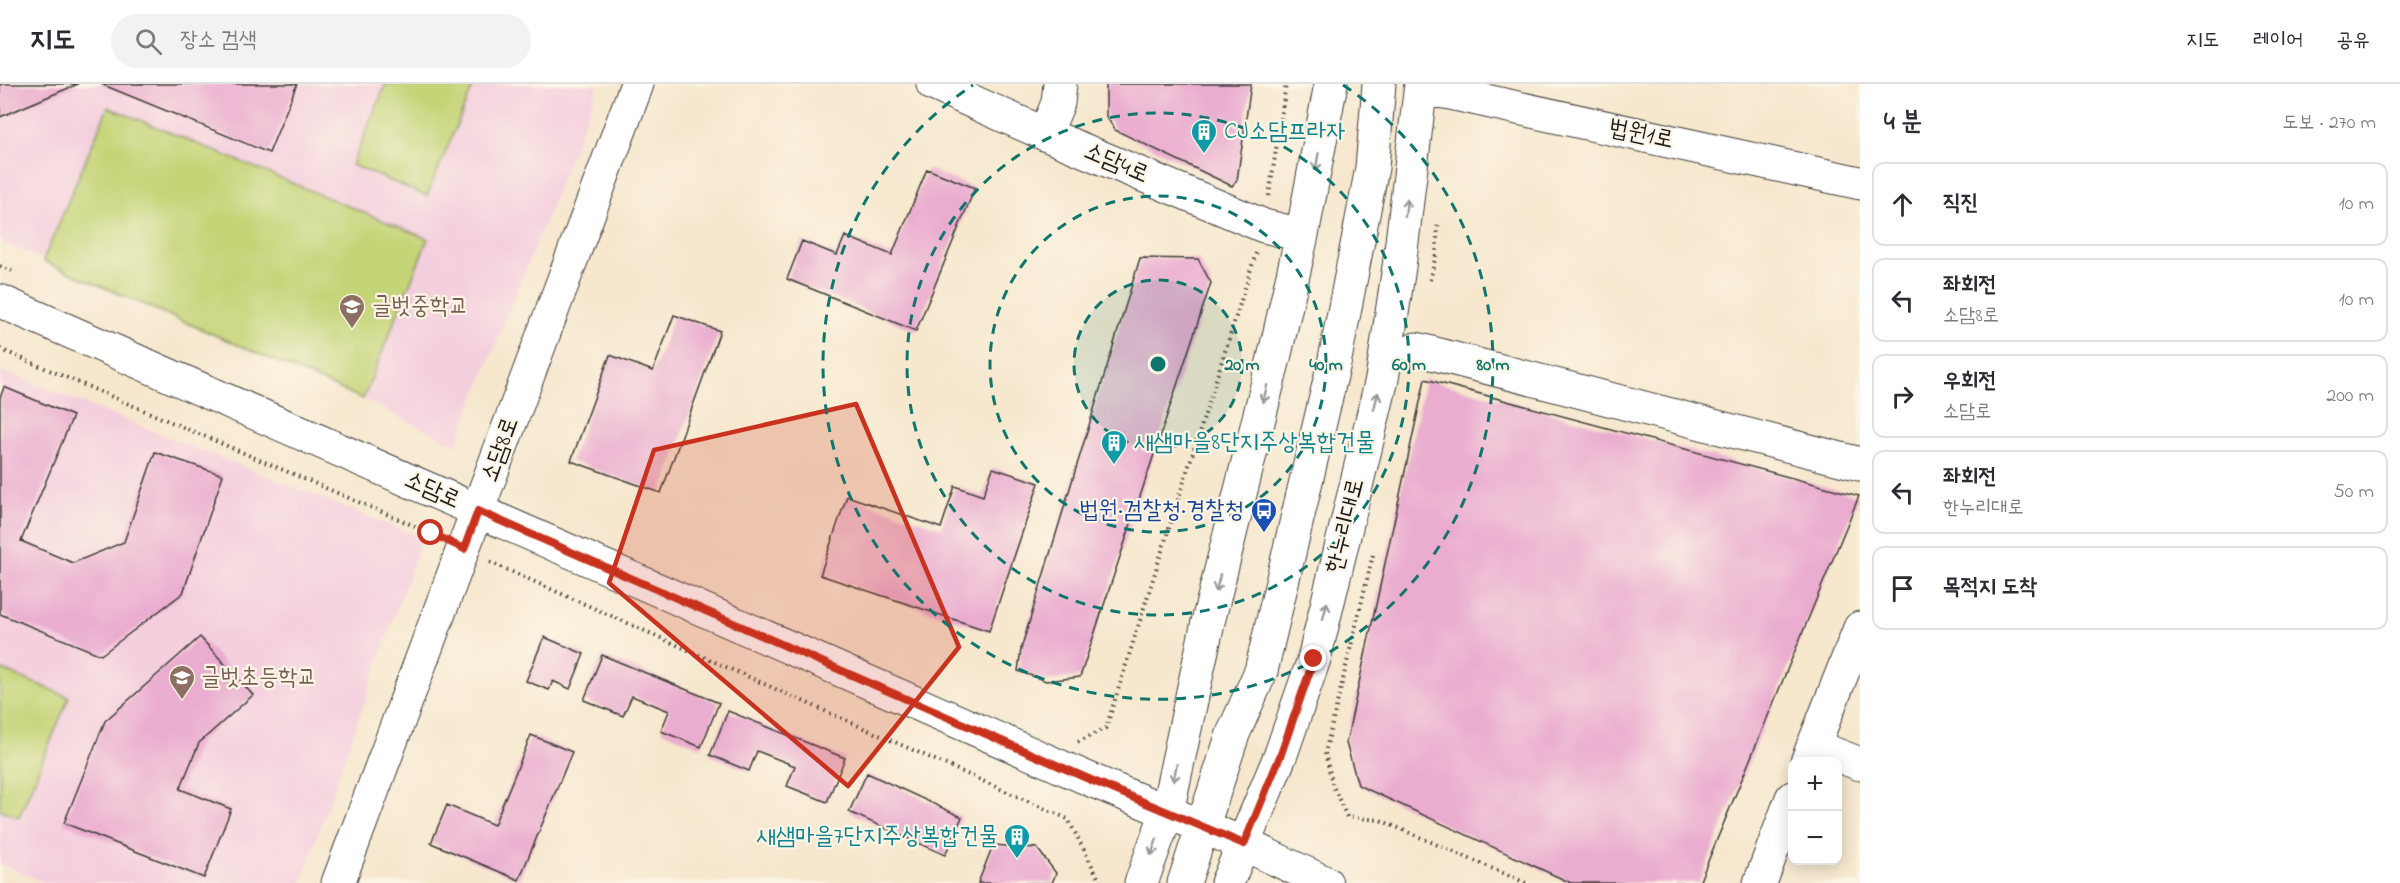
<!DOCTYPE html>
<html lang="ko">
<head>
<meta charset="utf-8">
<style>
	:root { --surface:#fff; --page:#f2f2f3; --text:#2b2b33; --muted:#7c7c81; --line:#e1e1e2 }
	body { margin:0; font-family:"Indie Flower","Poor Story",sans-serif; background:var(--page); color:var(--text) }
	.controls { position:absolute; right:18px; bottom:18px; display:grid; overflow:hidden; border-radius:12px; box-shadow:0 3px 15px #0003 }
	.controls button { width:54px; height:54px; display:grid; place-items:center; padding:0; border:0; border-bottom:2px solid var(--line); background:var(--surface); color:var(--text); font:30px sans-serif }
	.stop { position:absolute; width:18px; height:18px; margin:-14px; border:4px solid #c8321e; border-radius:50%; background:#fff }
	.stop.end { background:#c8321e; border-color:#fff; box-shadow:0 2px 6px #0008 }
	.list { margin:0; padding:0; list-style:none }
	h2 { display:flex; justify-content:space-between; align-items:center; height:78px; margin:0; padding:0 24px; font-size:26px }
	h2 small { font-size:20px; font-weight:400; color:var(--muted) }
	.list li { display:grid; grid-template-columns:39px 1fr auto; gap:18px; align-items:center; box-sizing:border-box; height:84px; margin:0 12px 12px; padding:0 12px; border:2px solid var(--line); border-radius:12px }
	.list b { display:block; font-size:22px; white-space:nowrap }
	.list p { margin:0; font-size:20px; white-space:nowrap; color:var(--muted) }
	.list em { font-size:20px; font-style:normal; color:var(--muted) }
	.icon { flex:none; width:33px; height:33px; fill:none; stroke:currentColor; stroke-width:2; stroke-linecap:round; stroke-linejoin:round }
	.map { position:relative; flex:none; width:1860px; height:799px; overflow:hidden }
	header { display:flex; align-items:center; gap:36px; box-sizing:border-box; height:84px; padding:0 30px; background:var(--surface); border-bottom:2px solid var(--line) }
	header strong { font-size:28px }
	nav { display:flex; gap:33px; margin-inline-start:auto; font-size:21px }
	.search { width:420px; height:54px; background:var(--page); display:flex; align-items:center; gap:15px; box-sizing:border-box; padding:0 21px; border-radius:33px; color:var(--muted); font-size:22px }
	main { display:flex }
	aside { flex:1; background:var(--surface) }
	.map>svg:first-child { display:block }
	.built { fill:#f4cfde }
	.green { fill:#c4d477; stroke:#70784a; stroke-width:1.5 }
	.building { fill:#eaaccf }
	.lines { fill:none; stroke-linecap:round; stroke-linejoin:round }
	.minor-casing { stroke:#3d3a37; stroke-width:35 }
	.path { stroke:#3d3a37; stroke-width:4; stroke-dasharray:1.5 4.5; stroke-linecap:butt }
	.minor { stroke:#fff; stroke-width:33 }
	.oneway { stroke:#999 }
	.route { stroke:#c8321e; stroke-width:8 }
	.marked { fill:#c8321e; fill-opacity:0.2; stroke:#c8321e; stroke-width:4.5; stroke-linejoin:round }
	.ring { fill:none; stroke:#0f766e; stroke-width:3; stroke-dasharray:10 8 }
	.labels { text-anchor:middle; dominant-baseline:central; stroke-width:4.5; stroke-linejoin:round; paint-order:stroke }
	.culture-label { font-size:24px; fill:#0d838f; stroke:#fcf5e5; text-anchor:start }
	.street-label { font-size:24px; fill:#1c1c1c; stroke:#fcf5e5 }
	.education-label { font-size:24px; fill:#785e54; stroke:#fcf5e5; text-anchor:start }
	.transit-label { font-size:24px; fill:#164399; stroke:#fcf5e5; text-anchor:end }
	.centre { fill:#0f766e; stroke:#fcf5e5; stroke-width:3 }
	.ring-label { font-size:18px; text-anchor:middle; font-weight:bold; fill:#0f766e; stroke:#fcf5e5; stroke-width:4.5; stroke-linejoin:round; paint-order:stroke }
</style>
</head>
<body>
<header>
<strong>지도</strong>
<div class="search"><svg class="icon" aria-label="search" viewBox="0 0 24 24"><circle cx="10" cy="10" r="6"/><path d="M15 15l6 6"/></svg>장소 검색</div>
<nav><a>지도</a><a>레이어</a><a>공유</a></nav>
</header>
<main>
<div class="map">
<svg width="1860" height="799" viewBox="0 0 1860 799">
	<rect width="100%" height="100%" fill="#fcf5e5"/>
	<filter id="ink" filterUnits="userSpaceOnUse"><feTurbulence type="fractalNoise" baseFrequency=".0167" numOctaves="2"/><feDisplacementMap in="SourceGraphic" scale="12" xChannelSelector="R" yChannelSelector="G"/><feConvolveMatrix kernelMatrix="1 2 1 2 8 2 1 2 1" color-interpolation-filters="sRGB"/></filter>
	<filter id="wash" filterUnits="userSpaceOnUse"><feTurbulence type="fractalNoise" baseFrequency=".008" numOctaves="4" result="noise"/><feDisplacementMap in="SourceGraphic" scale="24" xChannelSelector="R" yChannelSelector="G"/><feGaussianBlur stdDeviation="1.35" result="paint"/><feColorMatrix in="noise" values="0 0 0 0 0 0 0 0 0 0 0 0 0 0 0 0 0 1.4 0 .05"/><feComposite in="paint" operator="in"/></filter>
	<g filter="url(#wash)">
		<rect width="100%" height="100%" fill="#f6e7cd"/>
		<!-- built -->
		<path class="built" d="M 0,0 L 599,0 L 456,361 L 363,315 L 0,157 Z
			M 0,286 L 422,454 L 301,799 L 46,799 L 0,780 Z"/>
		<!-- green -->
		<path class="green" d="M 386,0 L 474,0 L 427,112 L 352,81 Z
			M 108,23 L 428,155 L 363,315 L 43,177 Z
			M 0,585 L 69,613 L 19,733 L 0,726 Z"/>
		<g id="blocks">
			<!-- building -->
			<path class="building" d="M 0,0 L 78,0 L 0,33 Z
				M 101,0 L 297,0 L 269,69 Z
				M 1106,0 L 1251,0 L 1237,96 L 1232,102 L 1115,46 L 1106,32 Z
				M 927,85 L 975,104 L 916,247 L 787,195 L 802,157 L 837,171 L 845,152 L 892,171 Z
				M 1140,174 L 1198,175 L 1211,199 L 1080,593 L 1046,597 L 1018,587 L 1021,565 Z
				M 674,231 L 720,247 L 661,409 L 571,377 L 610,271 L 653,287 Z
				M 1425,295 L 1859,412 L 1699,799 L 1571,799 L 1358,701 L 1346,659 Z
				M 4,303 L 73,332 L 21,457 L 73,479 L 124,458 L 155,368 L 223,391 L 183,509 L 101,571 L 0,530 L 0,314 Z
				M 993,384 L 1039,399 L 989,547 L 820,491 L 847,412 L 941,444 L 955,402 L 983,412 Z
				M 200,553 L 253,611 L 199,659 L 180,705 L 231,725 L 204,794 L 64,739 L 105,637 Z
				M 544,553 L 584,570 L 570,605 L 553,597 L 549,606 L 526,597 Z
				M 602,571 L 719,619 L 701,663 L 661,647 L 669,627 L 632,612 L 623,632 L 584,616 Z
				M 728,627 L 845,674 L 827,718 L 787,702 L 795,682 L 757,667 L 749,687 L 710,671 Z
				M 531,651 L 572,668 L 519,796 L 431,759 L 447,721 L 494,741 Z
				M 867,689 L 962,733 L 945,771 L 849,728 Z
				M 993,761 L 1037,764 L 1056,789 L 1052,799 L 978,799 Z"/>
		</g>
	</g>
	<g filter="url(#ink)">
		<use href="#blocks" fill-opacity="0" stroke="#3d3a37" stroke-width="1.5"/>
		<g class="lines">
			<defs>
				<path id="minor" d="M 933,0 L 1045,50 L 1264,142 L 1302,151
					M 1421,6 L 1445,8 L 1860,99
					M 1045,50 L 1058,19 L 1060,0
					M 0,217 L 1091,696 L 1244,760 L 1326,799
					M 1416,265 L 1860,380
					M 1813,662 L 1860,680
					M 1807,678 L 1860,544
					M 338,799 L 637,0
					M 1141,799 L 1167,728 L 1208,538 L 1275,270 L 1302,151 L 1331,0
					M 1184,799 L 1233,650 L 1261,587 L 1335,275 L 1372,84 L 1379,0
					M 1227,799 L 1281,670 L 1314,575 L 1382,295 L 1399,183 L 1421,0
					M 1760,799 L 1792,714"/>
			</defs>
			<!-- minor casing -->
			<use href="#minor" class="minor-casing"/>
			<!-- path -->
			<path class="path" d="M 1269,112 L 1286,0
				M 0,182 L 12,187
				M 1430,196 L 1436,171 L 1438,139
				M 0,265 L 438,452
				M 1373,471 L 1325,669 L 1333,702 L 1347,733 L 1380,736 L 1526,799
				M 490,478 L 1068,735 L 1101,799
				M 1078,658 L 1106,644 L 1256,169"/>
			<!-- minor -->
			<use href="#minor" class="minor"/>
		</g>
		<!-- one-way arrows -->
		<defs><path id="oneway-shaft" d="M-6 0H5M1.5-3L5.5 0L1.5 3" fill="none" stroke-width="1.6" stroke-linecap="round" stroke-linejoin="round" transform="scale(1.5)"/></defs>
		<g class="oneway">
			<use href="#oneway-shaft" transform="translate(1317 78) rotate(100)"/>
			<use href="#oneway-shaft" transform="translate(1406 124) rotate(-83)"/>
			<use href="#oneway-shaft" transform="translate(1265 310) rotate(104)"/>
			<use href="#oneway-shaft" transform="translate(1376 317) rotate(-76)"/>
			<use href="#oneway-shaft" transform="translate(1218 499) rotate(104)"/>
			<use href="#oneway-shaft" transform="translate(1325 527) rotate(-76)"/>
			<use href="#oneway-shaft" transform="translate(1175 689) rotate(101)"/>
			<use href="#oneway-shaft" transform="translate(1154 763) rotate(110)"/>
		</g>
	</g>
	<g class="lines" filter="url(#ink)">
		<!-- route -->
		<path class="route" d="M 431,449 L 464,465 L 478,427 L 1091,696 L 1244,760 L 1281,670 L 1314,575"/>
	</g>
	<!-- marked area -->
	<path class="marked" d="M 856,320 L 959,563 L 848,702 L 609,499 L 654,366 Z"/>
	<!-- distance rings -->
	<circle cx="1158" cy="280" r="84" fill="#0f766e" fill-opacity=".12"/>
	<g class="ring">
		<circle cx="1158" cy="280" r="84"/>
		<circle cx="1158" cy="280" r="168"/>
		<circle cx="1158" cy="280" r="251"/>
		<path d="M1343 1A335 335 0 1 1 973 1"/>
	</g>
	<!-- icons -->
	<defs>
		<symbol id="building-pin" viewBox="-11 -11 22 30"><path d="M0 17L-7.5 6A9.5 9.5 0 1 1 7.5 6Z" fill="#0f9aa8" stroke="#fcf5e5"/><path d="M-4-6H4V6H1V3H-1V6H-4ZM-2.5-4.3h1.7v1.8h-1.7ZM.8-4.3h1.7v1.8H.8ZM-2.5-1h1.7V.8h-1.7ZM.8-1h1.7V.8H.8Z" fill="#fff"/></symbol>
		<symbol id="school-pin" viewBox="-11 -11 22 30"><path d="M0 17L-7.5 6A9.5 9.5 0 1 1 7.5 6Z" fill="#8d6e63" stroke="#fcf5e5"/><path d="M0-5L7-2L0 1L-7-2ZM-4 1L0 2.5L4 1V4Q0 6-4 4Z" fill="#fff"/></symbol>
		<symbol id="bus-pin" viewBox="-11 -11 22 30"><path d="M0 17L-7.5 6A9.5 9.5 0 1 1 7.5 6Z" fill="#1a4fb4" stroke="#fcf5e5"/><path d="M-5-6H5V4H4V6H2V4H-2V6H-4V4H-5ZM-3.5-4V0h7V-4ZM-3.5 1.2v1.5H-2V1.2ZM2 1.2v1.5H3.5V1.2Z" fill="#fff"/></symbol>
	</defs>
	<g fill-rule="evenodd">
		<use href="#building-pin" x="1189" y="33" width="30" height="40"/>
		<use href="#school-pin" x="337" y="208" width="30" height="40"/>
		<use href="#building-pin" x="1099" y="344" width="30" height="40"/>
		<use href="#bus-pin" x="1249" y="412" width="30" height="40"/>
		<use href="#school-pin" x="167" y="579" width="30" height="40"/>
		<use href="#building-pin" x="1002" y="738" width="30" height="40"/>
	</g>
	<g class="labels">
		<!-- culture labels -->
		<g class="culture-label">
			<text x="1224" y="48">CJ소담프라자</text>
			<text x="1134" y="359">새샘마을8단지주상복합건물</text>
			<text x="998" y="753" text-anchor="end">새샘마을7단지주상복합건물</text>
		</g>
		<!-- street labels -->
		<g class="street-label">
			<text transform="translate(1641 51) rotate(12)">법원1로</text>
			<text transform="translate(1116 80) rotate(23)">소담4로</text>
			<text transform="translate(501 366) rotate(-70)">소담8로</text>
			<text transform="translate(432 407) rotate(24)">소담로</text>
			<text transform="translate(1346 442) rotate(-76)">한누리대로</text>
		</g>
		<!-- education labels -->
		<g class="education-label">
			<text x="372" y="223">글벗중학교</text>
			<text x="201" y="594">글벗초등학교</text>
		</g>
		<!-- transit labels -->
		<g class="transit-label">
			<text x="1244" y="427">법원·검찰청·경찰청</text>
		</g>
	</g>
	<circle cx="1158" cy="280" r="9" class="centre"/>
	<g class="ring-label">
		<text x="1242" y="286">20 m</text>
		<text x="1326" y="286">40 m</text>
		<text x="1409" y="286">60 m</text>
		<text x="1493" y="286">80 m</text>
	</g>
</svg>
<div class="controls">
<button>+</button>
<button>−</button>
</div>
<div class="stop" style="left:431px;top:449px"></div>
<div class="stop end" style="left:1314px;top:575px"></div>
</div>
<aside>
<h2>4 분<small>도보 · 270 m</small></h2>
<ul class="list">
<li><svg class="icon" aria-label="ahead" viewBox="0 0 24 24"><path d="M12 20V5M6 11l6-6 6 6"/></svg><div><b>직진</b></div><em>10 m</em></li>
<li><svg class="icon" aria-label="left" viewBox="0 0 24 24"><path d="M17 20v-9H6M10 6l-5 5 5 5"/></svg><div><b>좌회전</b><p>소담8로</p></div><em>10 m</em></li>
<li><svg class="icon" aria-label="right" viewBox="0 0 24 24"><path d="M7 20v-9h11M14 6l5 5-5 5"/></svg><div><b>우회전</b><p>소담로</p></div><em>200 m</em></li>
<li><svg class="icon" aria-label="left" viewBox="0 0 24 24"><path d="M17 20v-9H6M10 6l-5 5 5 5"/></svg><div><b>좌회전</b><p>한누리대로</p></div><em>50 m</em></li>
<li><svg class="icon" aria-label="arrive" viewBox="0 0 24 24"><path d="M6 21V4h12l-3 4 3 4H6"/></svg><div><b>목적지 도착</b></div></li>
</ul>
</aside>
</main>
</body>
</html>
